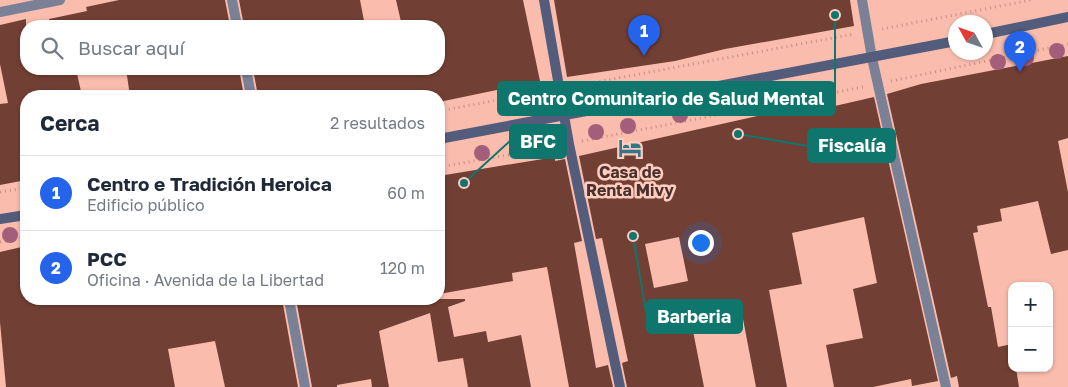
<!DOCTYPE html>
<html lang="es">
<head>
<meta charset="utf-8">
<style>
	:root { --surface:#fff; --page:#f2f2f3; --text:#1f2937; --muted:#747a83; --line:#e0e1e3; --accent:#2563eb }
	body { margin:0; font-family:"Golos Text",sans-serif; background:var(--page); color:var(--text) }
	.controls { position:absolute; right:15px; bottom:15px; display:grid; overflow:hidden; border-radius:10px; box-shadow:0 1px 4px #0004 }
	.controls button { width:45px; height:45px; display:grid; place-items:center; padding:0; border:0; border-bottom:1px solid var(--line); background:var(--surface); color:var(--text); font:25px sans-serif }
	.compass { position:absolute; left:948px; top:15px; width:45px; height:45px; border-radius:50%; background:var(--surface); box-shadow:0 1px 4px #0004; rotate:310deg }
	.you { position:absolute; left:700px; top:242px; width:18px; height:18px; margin:-12px; border:4px solid #fff; border-radius:50%; background:#1a73e8; box-shadow:0 0 0 8px #1a73e833 }
	.badge { display:grid; place-items:center; width:32px; height:32px; border-radius:50%; background:var(--accent); color:#fff; font-size:16px; font-weight:700 }
	.pin { position:absolute; translate:-50% -41px; filter:drop-shadow(0 1px 2px #0008) }
	.pin::after { content:''; position:absolute; top:26px; width:18px; height:15px; background:inherit; clip-path:polygon(0 0,100% 0,50% 100%) }
	.list { margin:0; padding:0; list-style:none }
	h2 { display:flex; justify-content:space-between; align-items:center; height:65px; margin:0; padding:0 20px; font-size:21px }
	h2 small { font-size:16px; font-weight:400; color:var(--muted) }
	.list li { display:grid; grid-template-columns:32px 1fr auto; gap:15px; align-items:center; box-sizing:border-box; height:75px; padding:0 20px; border-top:1px solid var(--line) }
	.list b { display:block; font-size:19px; white-space:nowrap }
	.list p { margin:0; font-size:16px; white-space:nowrap; color:var(--muted) }
	.list em { font-size:16px; font-style:normal; color:var(--muted) }
	.icon { flex:none; width:28px; height:28px; fill:none; stroke:currentColor; stroke-width:2; stroke-linecap:round; stroke-linejoin:round }
	.map { position:relative; flex:none; width:1068px; height:387px; overflow:hidden }
	.search { position:absolute; background:var(--surface); box-shadow:0 1px 4px #0004; left:20px; top:20px; width:425px; height:55px; display:flex; align-items:center; gap:12px; box-sizing:border-box; padding:0 18px; border-radius:20px; color:var(--muted); font-size:19px }
	.panel { position:absolute; background:var(--surface); box-shadow:0 1px 4px #0004; left:20px; top:90px; width:425px; height:215px; border-radius:20px }
	.map>svg:first-child { display:block }
	.building { fill:#723f34; fill-rule:evenodd }
	.lines { fill:none; stroke-linecap:round; stroke-linejoin:round }
	.path { stroke:#c49185; stroke-width:3; stroke-dasharray:1 4; stroke-linecap:butt }
	.street { stroke:#7a8096; stroke-width:10 }
	.secondary { stroke:#545c7b; stroke-width:10 }
	.tree { fill:#a35e7c }
	.labels { text-anchor:middle; dominant-baseline:central; stroke-width:5; stroke-linejoin:round; paint-order:stroke }
	.poi-label { font-size:16px; font-weight:bold; fill:#4a312b; stroke:#ffccc0 }
	.leader { fill:none; stroke:#0f766e; stroke-width:2 }
	.callout-dot { fill:#0f766e; stroke:#ffccc0; stroke-width:2 }
	.callout { fill:#0f766e; stroke:#0f766e; stroke-width:2 }
	.callout-label { font-size:18px; text-anchor:middle; font-weight:bold; fill:#fff }
</style>
</head>
<body>
<div class="map">
<svg width="1068" height="387" viewBox="0 0 1068 387">
	<rect width="100%" height="100%" fill="#fabcad"/>
	<!-- building -->
	<path class="building" d="M 119,0 L 225,0 L 230,26 L 50,26 L 49,19 L 87,11 L 86,7 Z
		M 239,0 L 360,0 L 365,26 L 244,26 Z
		M 396,0 L 523,0 L 540,81 L 439,102 L 439,96 L 258,96 L 253,69 L 439,69 L 439,26 L 402,26 Z
		M 554,0 L 850,0 L 854,26 L 725,49 L 675,61 L 567,77 Z
		M 26,19 L 26,69 L 76,69 L 82,96 L 26,96 L 26,109 L 21,110 L 26,143 L 26,180 L 0,185 L 0,104 L 8,103 L 0,64 L 0,25 Z
		M 1068,56 L 1068,138 L 1058,141 L 1068,192 L 1068,250 L 1051,254 L 1038,201 L 1000,209 L 1002,221 L 977,226 L 978,232 L 973,233 L 988,307 L 991,307 L 998,347 L 1012,344 L 1012,368 L 1016,368 L 1019,387 L 959,387 L 957,376 L 951,378 L 887,94 L 921,84 Z
		M 126,69 L 239,69 L 244,96 L 130,96 Z
		M 874,97 L 938,381 L 912,386 L 911,379 L 873,387 L 834,387 L 826,345 L 863,338 L 853,289 L 877,283 L 864,217 L 792,233 L 802,284 L 769,290 L 787,387 L 756,387 L 743,319 L 693,331 L 704,387 L 627,387 L 622,363 L 628,361 L 602,238 L 596,239 L 579,156 L 811,104 L 813,111 ZM 679,237 L 688,281 L 654,288 L 645,244 Z
		M 555,157 L 555,161 L 565,159 L 582,241 L 574,243 L 596,368 L 608,365 L 613,387 L 569,387 L 547,267 L 512,273 L 513,281 L 439,294 L 439,176 Z
		M 26,246 L 26,299 L 282,299 L 298,387 L 225,387 L 215,341 L 168,349 L 175,387 L 6,387 L 0,322 L 0,252 Z
		M 296,299 L 465,299 L 465,301 L 448,307 L 454,337 L 486,331 L 488,342 L 521,335 L 531,387 L 468,387 L 463,358 L 438,362 L 430,313 L 379,331 L 389,387 L 372,387 L 371,379 L 337,385 L 337,387 L 312,387 Z"/>
	<g class="lines">
		<!-- path -->
		<path class="path" d="M 882,29 L 1031,0
			M 891,81 L 1068,44
			M 575,86 L 854,34
			M 439,111 L 546,91
			M 582,141 L 863,87
			M 439,167 L 554,147
			M 0,192 L 26,188
			M 0,242 L 26,237"/>
		<!-- street -->
		<path class="street" d="M 232,0 L 237,26
			M 862,0 L 872,58 L 946,387
			M 0,12 L 60,0
			M 246,69 L 251,96
			M 289,299 L 305,387"/>
		<!-- secondary -->
		<path class="secondary" d="M 544,0 L 569,144 L 620,387
			M 986,34 L 1068,17
			M 439,139 L 956,41
			M 0,219 L 26,215"/>
	</g>
	<!-- trees -->
	<g class="tree">
		<circle cx="1057" cy="51" r="8"/>
		<circle cx="1026" cy="58" r="8"/>
		<circle cx="998" cy="62" r="8"/>
		<circle cx="680" cy="115" r="8"/>
		<circle cx="628" cy="126" r="8"/>
		<circle cx="596" cy="132" r="8"/>
		<circle cx="482" cy="153" r="8"/>
		<circle cx="10" cy="235" r="8"/>
	</g>
	<!-- icons -->
	<defs>
		<symbol id="hotel-bare" viewBox="-9 -9 18 18"><path d="M-6-4.5h1.5V1H6V5H4.5V3h-9V5H-6ZM-4 0a1.8 1.8 0 1 1 3.6 0ZM.5 0V-2.5h3Q6-2.5 6 0Z" fill="#327785" stroke="#ffccc0" stroke-width="2.5" paint-order="stroke"/></symbol>
	</defs>
	<g fill-rule="evenodd">
		<use href="#hotel-bare" x="614" y="132" width="32" height="32"/>
	</g>
	<g class="labels">
		<!-- poi labels -->
		<g class="poi-label">
			<text x="630" y="172">Casa de<tspan x="630" dy="18">Renta Mivy</tspan></text>
		</g>
	</g>
	<!-- callouts -->
	<path class="leader" d="M835 15L835 98M464 183L510 141M738 134L808 146M633 236L647 317"/>
	<g class="callout-dot">
		<circle cx="835" cy="15" r="5"/>
		<circle cx="464" cy="183" r="5"/>
		<circle cx="738" cy="134" r="5"/>
		<circle cx="633" cy="236" r="5"/>
	</g>
	<g class="callout">
		<rect x="498" y="82" width="337" height="33" rx="5"/>
		<rect x="510" y="125" width="56" height="33" rx="5"/>
		<rect x="808" y="129" width="87" height="33" rx="5"/>
		<rect x="647" y="300" width="95" height="33" rx="5"/>
	</g>
	<g class="callout-label">
		<text x="666" y="105">Centro Comunitario de Salud Mental</text>
		<text x="538" y="148">BFC</text>
		<text x="852" y="152">Fiscalía</text>
		<text x="694" y="323">Barberia</text>
	</g>
</svg>
<div class="controls">
<button>+</button>
<button>−</button>
</div>
<svg class="compass" viewBox="-18 -18 36 36"><path d="M0-13l5 13h-10z" fill="#e53935"/><path d="M0 13l5-13h-10z" fill="#747a83"/></svg>
<div class="you"></div>
<div class="pin badge" style="left:644px;top:56px">1</div>
<div class="pin badge" style="left:1020px;top:72px">2</div>
<div class="search"><svg class="icon" aria-label="search" viewBox="0 0 24 24"><circle cx="10" cy="10" r="6"/><path d="M15 15l6 6"/></svg>Buscar aquí</div>
<section class="panel">
<h2>Cerca<small>2 resultados</small></h2>
<ul class="list">
<li><span class="badge">1</span><div><b>Centro e Tradición Heroica</b><p>Edificio público</p></div><em>60 m</em></li>
<li><span class="badge">2</span><div><b>PCC</b><p>Oficina · Avenida de la Libertad</p></div><em>120 m</em></li>
</ul>
</section>
</div>
</body>
</html>
